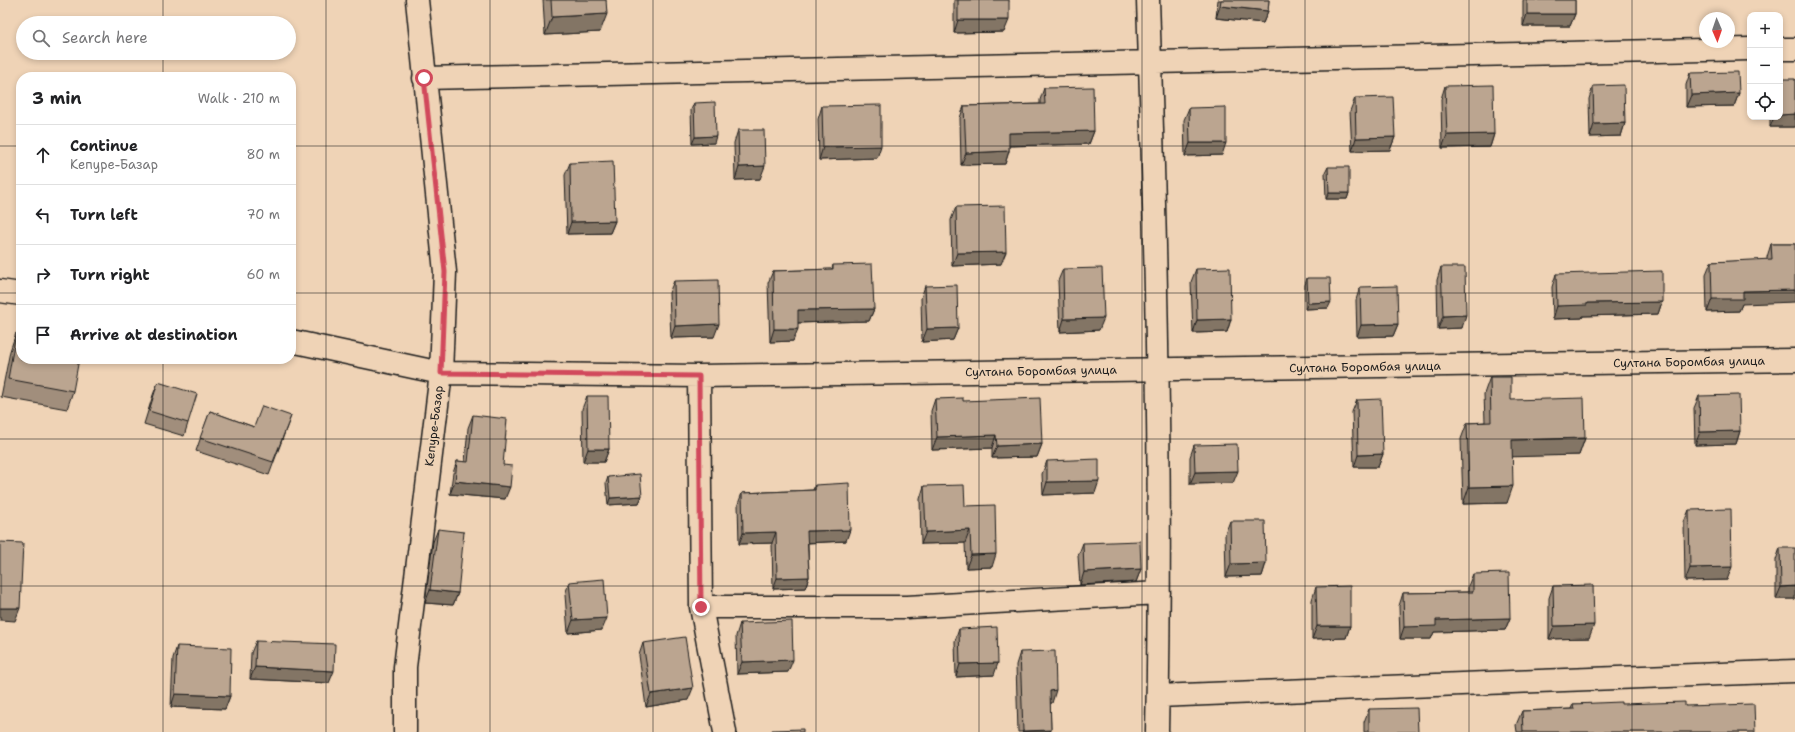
<!DOCTYPE html>
<html lang="en">
<head>
<meta charset="utf-8">
<style>
	:root { --surface:#fff; --page:#f2f2f2; --text:#202124; --muted:#757577; --line:#e0e0e0 }
	body { margin:0; font-family:"Shantell Sans",sans-serif; background:var(--page); color:var(--text) }
	.controls { position:absolute; right:12px; top:12px; display:grid; overflow:hidden; border-radius:8px; box-shadow:0 2px 6px #0003 }
	.controls button { width:36px; height:36px; display:grid; place-items:center; padding:0; border:0; border-bottom:1px solid var(--line); background:var(--surface); color:var(--text); font:20px sans-serif }
	.compass { position:absolute; left:1699px; top:12px; width:36px; height:36px; border-radius:50%; background:var(--surface); box-shadow:0 2px 6px #0003; rotate:178deg }
	.stop { position:absolute; width:12px; height:12px; margin:-9px; border:3px solid #d1495b; border-radius:50%; background:#fff }
	.stop.end { background:#d1495b; border-color:#fff; box-shadow:0 1px 4px #0008 }
	.list { margin:0; padding:0; list-style:none }
	h2 { display:flex; justify-content:space-between; align-items:center; height:52px; margin:0; padding:0 16px; font-size:17px }
	h2 small { font-size:13px; font-weight:400; color:var(--muted) }
	.list li { display:grid; grid-template-columns:26px 1fr auto; gap:12px; align-items:center; box-sizing:border-box; height:60px; padding:0 16px; border-top:1px solid var(--line) }
	.list b { display:block; font-size:15px; white-space:nowrap }
	.list p { margin:0; font-size:13px; white-space:nowrap; color:var(--muted) }
	.list em { font-size:13px; font-style:normal; color:var(--muted) }
	.icon { flex:none; width:22px; height:22px; fill:none; stroke:currentColor; stroke-width:2; stroke-linecap:round; stroke-linejoin:round }
	.map { position:relative; flex:none; width:1795px; height:732px; overflow:hidden }
	.search { position:absolute; background:var(--surface); box-shadow:0 2px 6px #0003; left:16px; top:16px; width:280px; height:44px; display:flex; align-items:center; gap:10px; box-sizing:border-box; padding:0 14px; border-radius:22px; color:var(--muted); font-size:15px }
	.panel { position:absolute; background:var(--surface); box-shadow:0 2px 6px #0003; left:16px; top:72px; width:280px; height:292px; border-radius:16px }
	.map>svg:first-child { display:block }
	.lines { fill:none; stroke-linecap:round; stroke-linejoin:round }
	.minor-casing { stroke:#1c1c1c; stroke-width:25 }
	.minor { stroke:#efd3b6; stroke-width:22 }
	.wall { fill:#a18e7c; stroke:#1c1c1c }
	.shaded-wall { fill:#837465; stroke:#1c1c1c }
	.building { fill:#bba590; stroke:#1c1c1c }
	.route { stroke:#d1495b; stroke-width:5 }
	.grid { fill:none; stroke:#1c1c1c; stroke-width:1; stroke-opacity:0.55 }
	.labels { text-anchor:middle; dominant-baseline:central; stroke-width:4; stroke-linejoin:round; paint-order:stroke }
	.street-label { font-size:12px; fill:#1c1c1c; stroke:#efd3b6 }
</style>
</head>
<body>
<div class="map">
<svg width="1795" height="732" viewBox="0 0 1795 732">
	<rect width="100%" height="100%" fill="#efd3b6"/>
	<filter id="ink" filterUnits="userSpaceOnUse"><feTurbulence type="fractalNoise" baseFrequency=".025" numOctaves="2"/><feDisplacementMap in="SourceGraphic" scale="8" xChannelSelector="R" yChannelSelector="G"/><feConvolveMatrix kernelMatrix="1 2 1 2 8 2 1 2 1" color-interpolation-filters="sRGB"/></filter>
	<g filter="url(#ink)">
		<g class="lines">
			<defs>
				<path id="minor" d="M 1148,0 C 1156,244 1162,488 1157,732
					M 1780,49 L 1795,49
					M 424,78 L 1750,49
					M 0,291 L 21,294
					M 291,341 L 441,373 L 699,376 L 1795,360
					M 699,376 L 701,607 L 725,732
					M 701,607 L 907,607 L 1159,593
					M 1158,696 L 1795,671
					M 405,732 L 405,667 L 441,373 L 445,272 L 417,0"/>
			</defs>
			<!-- minor casing -->
			<use href="#minor" class="minor-casing"/>
			<!-- minor -->
			<use href="#minor" class="minor"/>
		</g>
		<!-- wall -->
		<path class="wall" d="M 543,0 L 606,0 L 600,32 L 545,35 Z
			M 954,0 L 1009,0 L 1004,32 L 954,33 Z
			M 1218,0 L 1269,0 L 1268,11 L 1263,23 L 1216,18 Z
			M 1523,0 L 1575,0 L 1575,14 L 1570,26 L 1523,26 Z
			M 1690,73 L 1739,93 L 1734,106 L 1686,107 L 1686,85 Z
			M 1795,79 L 1795,127 L 1770,127 L 1770,117 L 1780,117 Z
			M 1445,86 L 1494,134 L 1490,147 L 1442,148 L 1441,99 Z
			M 1593,86 L 1625,123 L 1621,136 L 1590,137 L 1589,99 Z
			M 1044,88 L 1094,131 L 1089,144 L 1009,146 L 1009,151 L 1005,164 L 961,165 L 960,118 L 964,106 L 1040,104 L 1040,100 Z
			M 1355,98 L 1395,137 L 1390,150 L 1352,151 L 1350,111 Z
			M 694,103 L 714,143 L 692,144 L 691,110 Z
			M 822,106 L 877,158 L 819,160 L 818,119 Z
			M 1189,108 L 1222,155 L 1185,156 L 1184,120 Z
			M 738,130 L 760,179 L 735,180 L 734,143 Z
			M 570,163 L 615,221 L 610,233 L 567,234 L 565,175 Z
			M 1328,167 L 1349,193 L 1347,199 L 1326,199 L 1325,173 Z
			M 956,207 L 1001,264 L 952,266 L 951,220 Z
			M 1771,244 L 1795,244 L 1742,304 L 1739,311 L 1707,312 L 1706,274 L 1711,262 L 1767,260 L 1767,257 Z
			M 833,265 L 874,309 L 869,321 L 798,323 L 793,341 L 770,342 L 768,283 L 773,271 L 832,269 Z
			M 1441,267 L 1462,328 L 1438,329 L 1437,280 Z
			M 1063,269 L 1099,330 L 1060,332 L 1058,281 Z
			M 1196,269 L 1231,319 L 1227,332 L 1193,333 L 1191,282 Z
			M 1556,274 L 1662,302 L 1658,314 L 1583,316 L 1582,318 L 1553,319 L 1552,287 Z
			M 1307,278 L 1328,308 L 1305,309 L 1305,285 Z
			M 674,281 L 714,337 L 671,338 L 669,293 Z
			M 925,286 L 958,328 L 953,340 L 922,342 L 921,298 Z
			M 1360,287 L 1398,324 L 1393,336 L 1357,337 L 1356,300 Z
			M 16,333 L 73,391 L 67,409 L 1,397 L 10,351 Z
			M 1490,377 L 1511,400 L 1585,438 L 1579,455 L 1512,456 L 1507,503 L 1463,504 L 1461,439 L 1467,423 L 1485,422 L 1484,394 Z
			M 158,382 L 188,423 L 184,436 L 144,424 L 153,395 Z
			M 587,396 L 609,449 L 604,462 L 583,462 L 582,409 Z
			M 1699,396 L 1740,431 L 1736,444 L 1695,445 L 1694,408 Z
			M 935,399 L 963,401 L 1042,444 L 1037,457 L 992,458 L 992,448 L 932,450 L 931,411 Z
			M 1357,400 L 1383,454 L 1378,467 L 1354,467 L 1352,412 Z
			M 210,411 L 254,427 L 291,416 L 269,475 L 196,451 Z
			M 473,415 L 503,465 L 505,499 L 450,494 L 453,473 L 457,461 L 465,462 L 468,428 Z
			M 1194,445 L 1233,483 L 1190,484 L 1190,457 Z
			M 1047,461 L 1095,493 L 1043,495 L 1042,474 Z
			M 608,477 L 642,496 L 639,503 L 608,505 L 606,483 Z
			M 815,485 L 846,541 L 808,543 L 809,577 L 805,588 L 773,589 L 772,543 L 739,544 L 738,504 L 742,493 L 813,490 Z
			M 924,486 L 965,506 L 992,567 L 966,568 L 965,543 L 921,544 L 920,499 Z
			M 1689,510 L 1727,580 L 1685,581 L 1684,522 Z
			M 1230,521 L 1266,563 L 1262,576 L 1226,577 L 1225,534 Z
			M 438,529 L 458,593 L 453,605 L 425,603 L 433,542 Z
			M 1083,543 L 1141,569 L 1136,582 L 1080,585 L 1078,556 Z
			M 1780,548 L 1795,599 L 1776,599 L 1776,560 Z
			M 1473,574 L 1510,618 L 1505,630 L 1434,632 L 1431,639 L 1400,639 L 1399,606 L 1403,593 L 1468,592 L 1468,586 Z
			M 569,582 L 602,630 L 568,633 L 565,595 Z
			M 1553,586 L 1589,638 L 1549,639 L 1549,598 Z
			M 1316,587 L 1350,626 L 1346,638 L 1312,639 L 1312,600 Z
			M 740,623 L 788,672 L 737,674 L 736,636 Z
			M 959,629 L 994,675 L 956,677 L 955,641 Z
			M 256,641 L 329,683 L 250,679 L 251,653 Z
			M 643,643 L 688,700 L 646,707 L 639,655 Z
			M 177,646 L 230,696 L 225,709 L 171,707 L 173,658 Z
			M 1020,652 L 1052,703 L 1050,703 L 1051,730 L 1050,732 L 1018,732 L 1016,665 Z
			M 1573,704 L 1685,706 L 1755,732 L 1517,732 L 1516,725 L 1522,711 L 1571,709 Z
			M 1369,709 L 1418,732 L 1364,732 L 1364,722 Z"/>
		<!-- shaded-wall -->
		<path class="shaded-wall" d="M 1220,6 L 1268,11 L 1263,23 L 1216,18 Z
			M 607,14 L 600,32 L 545,35 L 552,17 Z
			M 1527,14 L 1575,14 L 1570,26 L 1523,26 Z
			M 958,20 L 1009,20 L 1004,32 L 954,33 Z
			M 1739,93 L 1734,106 L 1686,107 L 1691,95 Z
			M 1795,114 L 1795,127 L 1770,127 L 1774,117 L 1780,117 L 1780,115 Z
			M 1625,123 L 1621,136 L 1590,137 L 1594,124 Z
			M 1094,131 L 1089,144 L 1004,146 L 1009,133 Z
			M 1494,134 L 1490,147 L 1442,148 L 1447,135 Z
			M 716,136 L 714,143 L 692,144 L 695,137 Z
			M 1395,137 L 1390,150 L 1352,151 L 1356,138 Z
			M 1190,143 L 1226,143 L 1222,155 L 1185,156 Z
			M 881,146 L 877,158 L 819,160 L 823,147 Z
			M 1009,151 L 1005,164 L 961,165 L 966,153 Z
			M 765,166 L 760,179 L 735,180 L 739,167 Z
			M 1329,193 L 1349,193 L 1347,199 L 1326,199 Z
			M 615,221 L 610,233 L 567,234 L 571,222 Z
			M 1006,252 L 1001,264 L 952,266 L 957,253 Z
			M 1795,290 L 1795,302 L 1742,304 L 1739,311 L 1707,312 L 1712,299 L 1743,291 Z
			M 1331,302 L 1328,308 L 1305,309 L 1308,303 Z
			M 1662,302 L 1658,314 L 1583,316 L 1582,318 L 1553,319 L 1557,306 L 1587,303 Z
			M 874,309 L 869,321 L 793,323 L 798,310 Z
			M 1466,315 L 1462,328 L 1438,329 L 1443,316 Z
			M 1104,318 L 1099,330 L 1060,332 L 1064,319 Z
			M 1231,319 L 1227,332 L 1193,333 L 1197,320 Z
			M 719,324 L 714,337 L 671,338 L 675,326 Z
			M 1398,324 L 1393,336 L 1357,337 L 1361,325 Z
			M 958,328 L 953,340 L 922,342 L 927,329 Z
			M 774,329 L 798,329 L 793,341 L 770,342 Z
			M 1740,431 L 1736,444 L 1695,445 L 1700,432 Z
			M 996,435 L 992,448 L 932,450 L 937,437 Z
			M 1585,438 L 1579,455 L 1506,457 L 1512,440 Z
			M 1042,444 L 1037,457 L 992,458 L 997,446 Z
			M 588,449 L 609,449 L 604,462 L 583,462 Z
			M 1383,454 L 1378,467 L 1354,467 L 1358,455 Z
			M 1238,471 L 1233,483 L 1190,484 L 1195,472 Z
			M 455,481 L 510,487 L 505,499 L 450,494 Z
			M 1099,481 L 1095,493 L 1043,495 L 1047,482 Z
			M 1513,486 L 1507,503 L 1463,504 L 1469,487 Z
			M 642,496 L 639,503 L 608,505 L 610,498 Z
			M 850,530 L 846,541 L 803,543 L 807,531 Z
			M 970,530 L 965,543 L 921,544 L 926,532 Z
			M 776,532 L 772,543 L 739,544 L 743,533 Z
			M 996,554 L 992,567 L 966,568 L 971,555 Z
			M 1266,563 L 1262,576 L 1226,577 L 1231,564 Z
			M 1732,567 L 1727,580 L 1685,581 L 1690,568 Z
			M 1141,569 L 1136,582 L 1080,585 L 1084,572 Z
			M 809,577 L 805,588 L 773,589 L 777,578 Z
			M 1795,586 L 1795,599 L 1776,599 L 1781,587 Z
			M 430,590 L 458,593 L 453,605 L 425,603 Z
			M 0,608 L 20,608 L 15,621 L 0,620 Z
			M 607,618 L 602,630 L 568,633 L 573,620 Z
			M 1510,618 L 1505,630 L 1434,632 L 1431,639 L 1400,639 L 1404,627 L 1436,620 Z
			M 1594,625 L 1589,638 L 1549,639 L 1554,626 Z
			M 1317,626 L 1350,626 L 1346,638 L 1312,639 Z
			M 793,660 L 788,672 L 737,674 L 742,662 Z
			M 998,663 L 994,675 L 956,677 L 960,664 Z
			M 255,667 L 334,671 L 329,683 L 250,679 Z
			M 693,688 L 688,700 L 646,707 L 651,694 Z
			M 1056,690 L 1052,703 L 1045,703 L 1050,691 Z
			M 175,694 L 230,696 L 225,709 L 171,707 Z
			M 1051,730 L 1050,732 L 1022,732 L 1023,731 Z"/>
		<!-- building -->
		<path class="building" d="M 551,0 L 606,0 L 607,14 L 552,17 Z
			M 958,0 L 1009,0 L 1009,20 L 958,20 Z
			M 1221,0 L 1269,0 L 1268,11 L 1220,6 Z
			M 1527,0 L 1575,0 L 1575,14 L 1527,14 Z
			M 1738,72 L 1739,93 L 1691,95 L 1690,73 Z
			M 1780,79 L 1795,79 L 1795,114 L 1780,115 Z
			M 1493,85 L 1494,134 L 1447,135 L 1445,86 Z
			M 1624,85 L 1625,123 L 1594,124 L 1593,86 Z
			M 1093,87 L 1094,131 L 1009,133 L 1009,151 L 966,153 L 964,106 L 1045,104 L 1044,88 Z
			M 1393,97 L 1395,137 L 1356,138 L 1355,98 Z
			M 715,102 L 716,136 L 695,137 L 694,103 Z
			M 881,105 L 881,146 L 823,147 L 822,106 Z
			M 1226,107 L 1226,143 L 1190,143 L 1189,108 Z
			M 738,130 L 764,130 L 765,166 L 739,167 Z
			M 613,161 L 615,221 L 571,222 L 570,163 Z
			M 1328,167 L 1349,167 L 1349,193 L 1329,193 Z
			M 1005,206 L 1006,252 L 957,253 L 956,207 Z
			M 1771,244 L 1795,244 L 1795,290 L 1743,291 L 1743,299 L 1712,299 L 1711,262 L 1772,259 Z
			M 872,264 L 874,309 L 798,310 L 798,329 L 774,329 L 773,271 L 833,269 L 833,265 Z
			M 1441,267 L 1465,267 L 1466,315 L 1443,316 Z
			M 1102,268 L 1104,318 L 1064,319 L 1063,269 Z
			M 1230,268 L 1231,319 L 1197,320 L 1196,269 Z
			M 1662,271 L 1662,302 L 1587,303 L 1587,305 L 1557,306 L 1556,274 Z
			M 1307,278 L 1330,278 L 1331,302 L 1308,303 Z
			M 718,280 L 719,324 L 675,326 L 674,281 Z
			M 957,285 L 958,328 L 927,329 L 925,286 Z
			M 1397,286 L 1398,324 L 1361,325 L 1360,287 Z
			M 16,333 L 21,334 L 21,359 L 79,359 L 73,391 L 8,379 Z
			M 1490,377 L 1511,377 L 1511,400 L 1584,398 L 1585,438 L 1512,440 L 1513,486 L 1469,487 L 1467,423 L 1491,422 Z
			M 158,382 L 197,394 L 188,423 L 149,411 Z
			M 1739,395 L 1740,431 L 1700,432 L 1699,396 Z
			M 587,396 L 608,396 L 609,449 L 588,449 Z
			M 963,398 L 963,401 L 1040,398 L 1042,444 L 997,446 L 996,435 L 937,437 L 935,399 Z
			M 1381,399 L 1383,454 L 1358,455 L 1357,400 Z
			M 262,406 L 291,416 L 273,462 L 200,438 L 210,411 L 254,427 Z
			M 473,415 L 507,419 L 503,465 L 512,466 L 510,487 L 455,481 L 457,461 L 468,462 Z
			M 1237,444 L 1238,471 L 1195,472 L 1194,445 Z
			M 1099,459 L 1099,481 L 1047,482 L 1047,461 Z
			M 640,474 L 642,496 L 610,498 L 608,477 Z
			M 849,483 L 850,530 L 807,531 L 809,577 L 777,578 L 776,532 L 743,533 L 742,493 L 815,490 L 815,485 Z
			M 964,485 L 965,506 L 995,505 L 996,554 L 971,555 L 970,530 L 926,532 L 924,486 Z
			M 1731,509 L 1732,567 L 1690,568 L 1689,510 Z
			M 1230,521 L 1265,521 L 1266,563 L 1231,564 Z
			M 438,529 L 464,532 L 458,593 L 430,590 Z
			M 1140,541 L 1141,569 L 1084,572 L 1083,543 Z
			M 0,542 L 23,543 L 20,608 L 0,608 Z
			M 1780,548 L 1795,548 L 1795,586 L 1781,587 Z
			M 1509,573 L 1510,618 L 1436,620 L 1436,626 L 1404,627 L 1403,593 L 1473,592 L 1473,574 Z
			M 604,579 L 607,618 L 573,620 L 569,582 Z
			M 1593,585 L 1594,625 L 1554,626 L 1553,586 Z
			M 1350,586 L 1350,626 L 1317,626 L 1316,587 Z
			M 792,621 L 793,660 L 742,662 L 740,623 Z
			M 997,627 L 998,663 L 960,664 L 959,629 Z
			M 685,637 L 693,688 L 651,694 L 643,643 Z
			M 256,641 L 335,644 L 334,671 L 255,667 Z
			M 177,646 L 231,648 L 230,696 L 175,694 Z
			M 1055,651 L 1056,690 L 1050,691 L 1051,730 L 1023,731 L 1020,652 Z
			M 1621,702 L 1621,704 L 1685,702 L 1685,706 L 1754,704 L 1755,732 L 1523,732 L 1522,711 L 1574,709 L 1573,704 Z
			M 1417,708 L 1418,732 L 1369,732 L 1369,709 Z
			M 803,729 L 803,732 L 772,732 L 772,730 Z"/>
	</g>
	<g class="lines" filter="url(#ink)">
		<!-- route -->
		<path class="route" d="M 424,78 L 445,272 L 441,373 L 699,376 L 701,607"/>
	</g>
	<!-- grid -->
	<path class="grid" d="M 163,0 L 163,23M 326,0 L 326,732M 490,0 L 490,732M 653,0 L 653,732M 816,0 L 816,732M 979,0 L 979,732M 1142,0 L 1142,732M 1305,0 L 1305,732M 1469,0 L 1469,732M 1632,0 L 1632,732M 163,53 L 163,77M 0,146 L 21,146M 291,146 L 1795,146M 0,293 L 21,293M 291,293 L 1795,293M 163,359 L 163,732M 0,439 L 1795,439M 0,586 L 1795,586"/>
	<g class="labels">
		<!-- street labels -->
		<g class="street-label">
			<text transform="translate(1689 362) rotate(-1)">Султана Боромбая улица</text>
			<text transform="translate(1365 367) rotate(-1)">Султана Боромбая улица</text>
			<text transform="translate(1041 371) rotate(-1)">Султана Боромбая улица</text>
			<text transform="translate(434 426) rotate(-83)">Кепуре-Базар</text>
		</g>
	</g>
</svg>
<div class="controls">
<button>+</button>
<button>−</button>
<button><svg class="icon" aria-label="locate" viewBox="0 0 24 24"><circle cx="12" cy="12" r="6"/><path d="M12 2v4M12 18v4M2 12h4M18 12h4"/></svg></button>
</div>
<svg class="compass" viewBox="-18 -18 36 36"><path d="M0-13l5 13h-10z" fill="#e53935"/><path d="M0 13l5-13h-10z" fill="#757577"/></svg>
<div class="stop" style="left:424px;top:78px"></div>
<div class="stop end" style="left:701px;top:607px"></div>
<div class="search"><svg class="icon" aria-label="search" viewBox="0 0 24 24"><circle cx="10" cy="10" r="6"/><path d="M15 15l6 6"/></svg>Search here</div>
<section class="panel">
<h2>3 min<small>Walk · 210 m</small></h2>
<ul class="list">
<li><svg class="icon" aria-label="ahead" viewBox="0 0 24 24"><path d="M12 20V5M6 11l6-6 6 6"/></svg><div><b>Continue</b><p>Кепуре-Базар</p></div><em>80 m</em></li>
<li><svg class="icon" aria-label="left" viewBox="0 0 24 24"><path d="M17 20v-9H6M10 6l-5 5 5 5"/></svg><div><b>Turn left</b></div><em>70 m</em></li>
<li><svg class="icon" aria-label="right" viewBox="0 0 24 24"><path d="M7 20v-9h11M14 6l5 5-5 5"/></svg><div><b>Turn right</b></div><em>60 m</em></li>
<li><svg class="icon" aria-label="arrive" viewBox="0 0 24 24"><path d="M6 21V4h12l-3 4 3 4H6"/></svg><div><b>Arrive at destination</b></div></li>
</ul>
</section>
</div>
</body>
</html>
